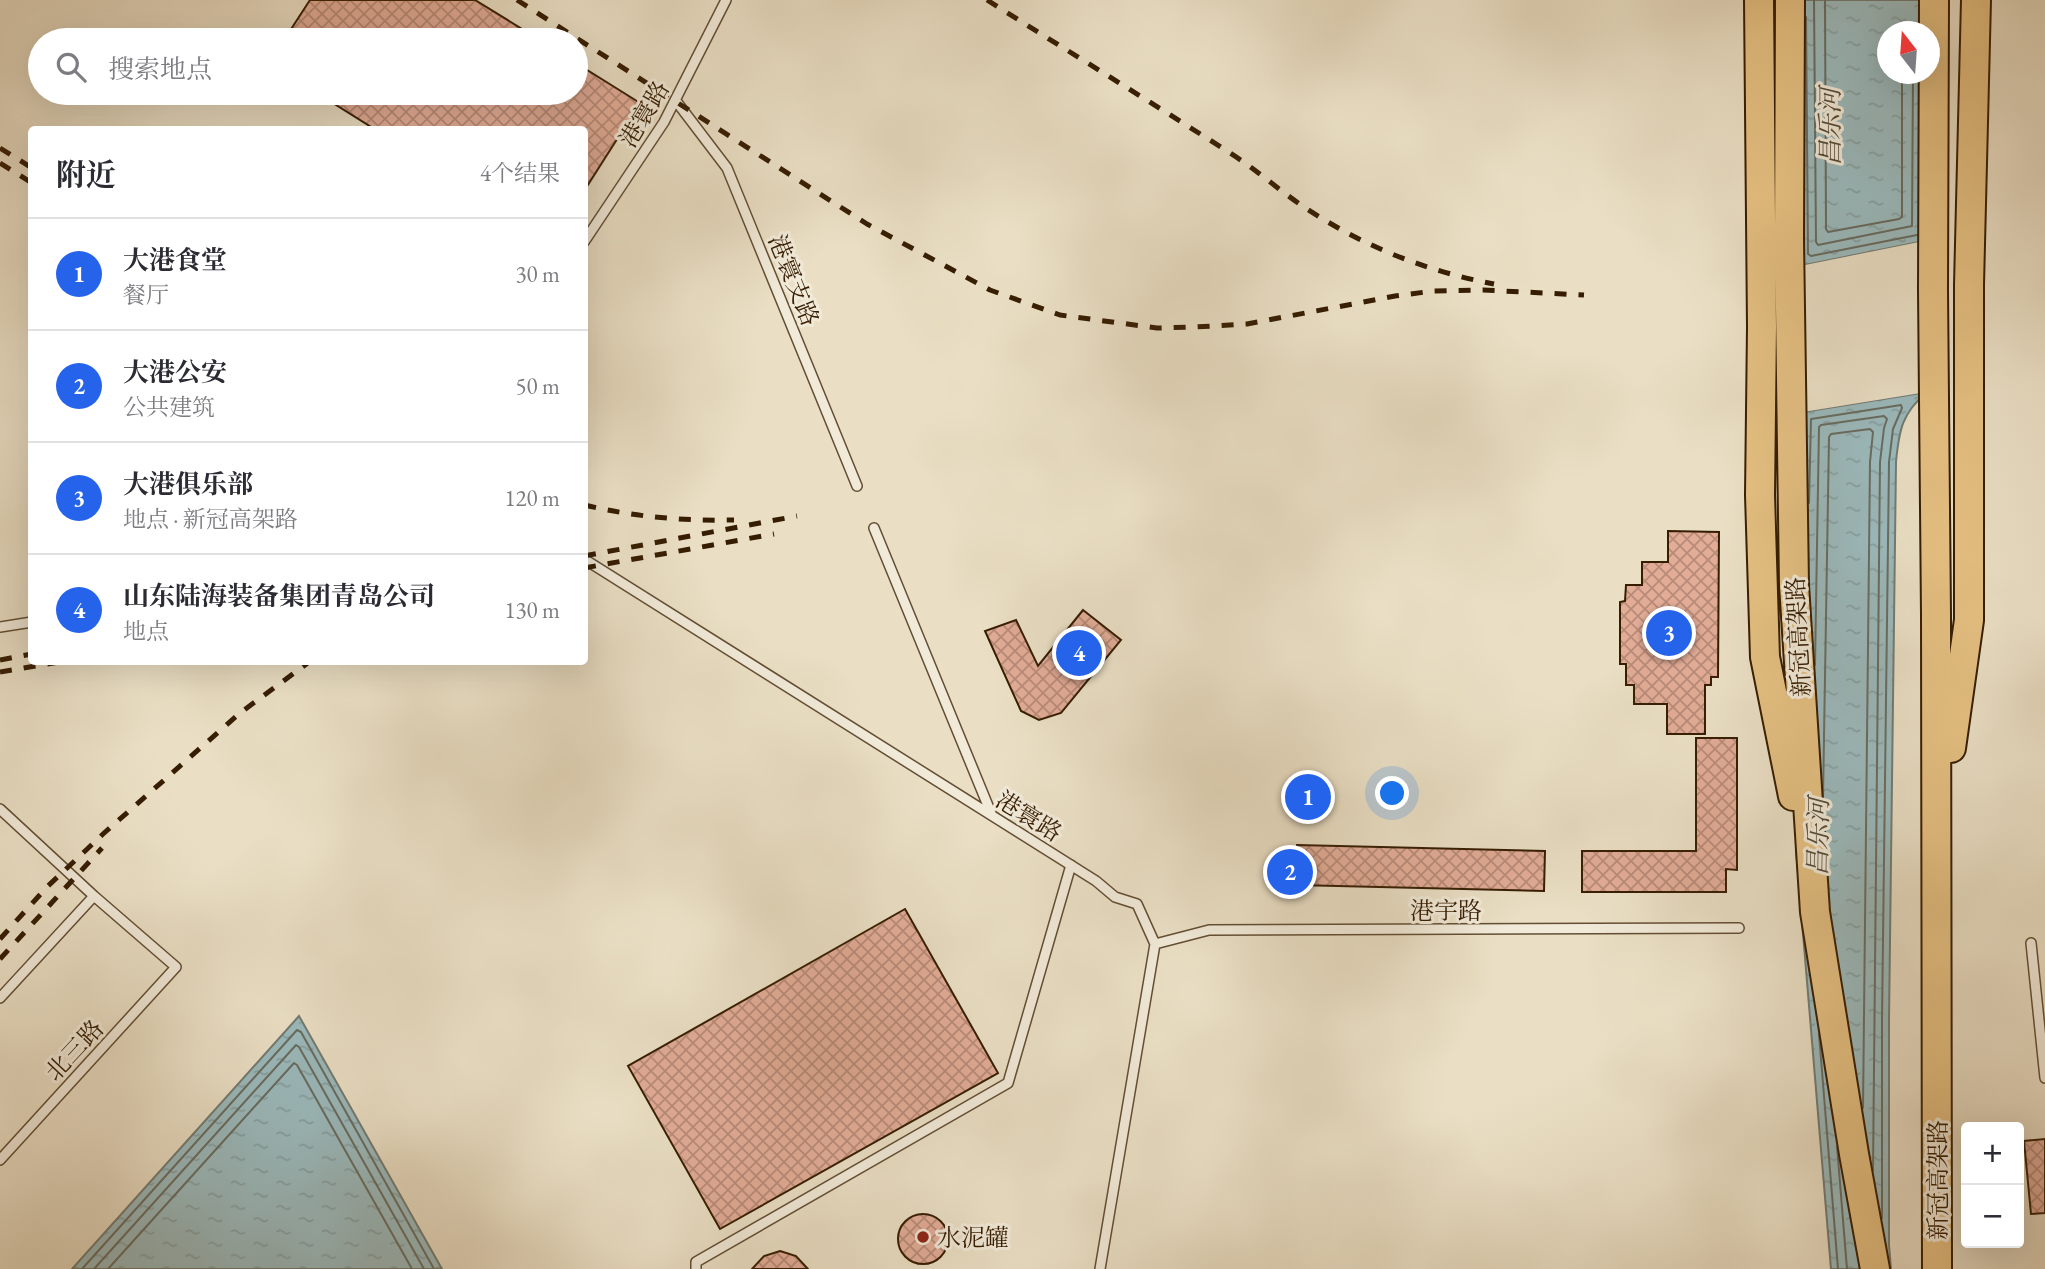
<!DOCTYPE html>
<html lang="zh">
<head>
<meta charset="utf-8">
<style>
	:root { --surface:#fff; --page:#f7f7f7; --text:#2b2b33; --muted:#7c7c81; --line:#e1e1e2; --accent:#2563eb }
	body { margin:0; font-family:"EB Garamond","Noto Serif SC",serif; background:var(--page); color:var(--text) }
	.controls { position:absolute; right:21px; bottom:21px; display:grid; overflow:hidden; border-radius:7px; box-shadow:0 7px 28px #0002 }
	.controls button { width:63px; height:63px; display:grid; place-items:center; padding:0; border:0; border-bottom:2px solid var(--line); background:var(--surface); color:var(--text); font:35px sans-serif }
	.compass { position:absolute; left:1877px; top:21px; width:63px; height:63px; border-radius:50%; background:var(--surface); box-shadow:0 7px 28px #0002; rotate:343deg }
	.you { position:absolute; left:1393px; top:794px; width:24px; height:24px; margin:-18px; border:5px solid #fff; border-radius:50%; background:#1a73e8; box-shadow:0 0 0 10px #1a73e833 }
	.badge { display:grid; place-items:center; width:46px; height:46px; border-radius:50%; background:var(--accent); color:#fff; font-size:23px; font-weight:700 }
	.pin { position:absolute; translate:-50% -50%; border:4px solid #fff; box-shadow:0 2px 7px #0006 }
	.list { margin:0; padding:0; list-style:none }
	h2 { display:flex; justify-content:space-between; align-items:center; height:91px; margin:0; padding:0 28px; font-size:30px }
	h2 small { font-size:23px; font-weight:400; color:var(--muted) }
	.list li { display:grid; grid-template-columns:46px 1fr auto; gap:21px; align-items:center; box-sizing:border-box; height:112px; padding:0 28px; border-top:2px solid var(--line) }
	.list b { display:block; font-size:26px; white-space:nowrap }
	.list p { margin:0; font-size:23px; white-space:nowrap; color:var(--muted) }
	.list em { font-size:23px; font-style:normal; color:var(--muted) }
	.icon { flex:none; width:38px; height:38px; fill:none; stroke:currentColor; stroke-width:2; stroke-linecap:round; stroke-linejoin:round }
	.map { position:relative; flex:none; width:2045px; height:1269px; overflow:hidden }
	.search { position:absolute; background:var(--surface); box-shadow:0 7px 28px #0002; left:28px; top:28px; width:560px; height:77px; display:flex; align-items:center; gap:18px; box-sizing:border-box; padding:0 24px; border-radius:38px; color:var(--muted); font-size:26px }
	.panel { position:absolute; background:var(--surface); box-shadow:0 7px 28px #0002; left:28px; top:126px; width:560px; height:539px; border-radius:7px }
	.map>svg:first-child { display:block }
	.water { fill:url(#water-ripples); stroke:#737b72; stroke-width:2 }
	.pier { fill:#eadfc5 }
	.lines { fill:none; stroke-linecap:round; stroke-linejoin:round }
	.shore { stroke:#686c60; stroke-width:2 }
	.building { fill:url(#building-cross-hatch); stroke:#361d02; stroke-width:2 }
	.service-casing { stroke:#634e33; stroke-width:12 }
	.trunk-casing { stroke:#361d02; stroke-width:32 }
	.service { stroke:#f1ead9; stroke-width:9 }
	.trunk { stroke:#e5c082; stroke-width:28 }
	.rail { stroke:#361d02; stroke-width:5; stroke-dasharray:12 12; stroke-linecap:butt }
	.poi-dot { fill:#8f2418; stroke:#f1ead9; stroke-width:2.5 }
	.labels { text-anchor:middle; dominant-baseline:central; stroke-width:6; stroke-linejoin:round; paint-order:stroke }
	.street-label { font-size:24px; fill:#361d02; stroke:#f1ead9 }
	.poi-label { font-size:24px; fill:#361d02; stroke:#f1ead9; text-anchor:start }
	.water-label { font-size:26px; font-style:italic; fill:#544c3a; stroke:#f1ead9 }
</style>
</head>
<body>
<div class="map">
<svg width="2045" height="1269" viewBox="0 0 2045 1269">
	<defs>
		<pattern id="water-ripples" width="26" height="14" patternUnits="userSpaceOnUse" patternTransform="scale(1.75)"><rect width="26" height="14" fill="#9bbabd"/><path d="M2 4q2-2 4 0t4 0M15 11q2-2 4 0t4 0" fill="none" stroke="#869fa1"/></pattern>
		<pattern id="building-cross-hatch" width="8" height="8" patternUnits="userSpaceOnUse" patternTransform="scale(1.75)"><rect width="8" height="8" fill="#e2ac97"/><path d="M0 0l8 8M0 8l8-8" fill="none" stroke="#b88b79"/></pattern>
	</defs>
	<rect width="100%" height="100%" fill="#eadfc5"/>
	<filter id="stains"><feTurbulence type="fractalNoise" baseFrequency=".00286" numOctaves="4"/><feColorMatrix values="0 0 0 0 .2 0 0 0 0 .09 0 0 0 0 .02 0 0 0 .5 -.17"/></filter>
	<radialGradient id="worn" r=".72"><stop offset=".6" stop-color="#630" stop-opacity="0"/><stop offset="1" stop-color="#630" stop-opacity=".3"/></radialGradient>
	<!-- water -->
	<path class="water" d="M 1799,0 L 1929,0 L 1929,31 L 1888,32 L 1888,74 L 1929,74 L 1929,240 L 1800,266 Z
		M 1927,392 C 1902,413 1899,430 1896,462 L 1889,1021 L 1889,1245 L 1891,1269 L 1831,1269 L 1796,850 L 1803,412 Z
		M 299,1016 L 442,1269 L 72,1269 Z"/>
	<!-- pier -->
	<path class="pier" d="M 1929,240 L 1928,244 L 1800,269 L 1800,266 Z
		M 1927,388 L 1927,392 L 1803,412 L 1803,408 Z"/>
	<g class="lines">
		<!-- shore -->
		<path class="shore" d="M 1814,0 L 1816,242 L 1818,245 L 1912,226 L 1913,74
			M 1825,0 L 1826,229 L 1828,232 L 1899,219 L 1902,217 L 1902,74
			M 1806,17 L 1808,254 L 1811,256 L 1917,235
			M 1809,503 L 1811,419 L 1901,405 L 1902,408 L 1893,429 L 1889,462 L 1882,1020 L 1882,1218
			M 1815,665 L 1819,427 L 1821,425 L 1884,416 L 1887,419 L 1884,428 L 1880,462 L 1873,1171
			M 1823,798 L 1829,437 L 1831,434 L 1870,429 L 1873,432 L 1870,462 L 1863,1108
			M 1819,1034 L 1838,1269
			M 1837,1146 L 1847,1269
			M 82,1269 L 297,1030 L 301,1032 L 434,1269
			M 94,1269 L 296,1045 L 299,1047 L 424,1269
			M 108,1269 L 294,1063 L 297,1065 L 412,1269"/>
	</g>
	<!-- building -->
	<path class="building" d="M 310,0 L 475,0 L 540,40 L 284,40 Z
		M 576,63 L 640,103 L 584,191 L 584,130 L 376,130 L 317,93 L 576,93 Z
		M 1668,531 L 1719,532 L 1718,677 L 1711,677 L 1711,685 L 1705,685 L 1705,734 L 1667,734 L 1667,704 L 1634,704 L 1634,685 L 1626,685 L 1626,664 L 1620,664 L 1620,602 L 1625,601 L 1626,585 L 1642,585 L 1642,562 L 1668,562 Z
		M 1083,610 L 1121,640 L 1061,713 L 1039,720 L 1021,711 L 985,631 L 1016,620 L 1038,666 Z
		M 1696,738 L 1737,738 L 1737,870 L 1726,869 L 1726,892 L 1582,892 L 1582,851 L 1696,851 Z
		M 1297,845 L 1545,851 L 1544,891 L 1296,885 Z
		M 905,909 L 998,1073 L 720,1229 L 628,1066 Z
		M 2045,1139 L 2045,1213 L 2031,1214 L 2024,1141 Z
		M898 1239a25 25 0 1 1 50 0a25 25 0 1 1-50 0Z
		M 780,1251 L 796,1256 L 808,1269 L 752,1269 L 764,1256 Z"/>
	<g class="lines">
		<defs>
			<path id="service" d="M 676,101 L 727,168 L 857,486
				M 584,242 L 664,122 L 726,0
				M 874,528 L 991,813
				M 584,559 L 1096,881 L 1115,897 L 1137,904 L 1155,944 L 1100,1269
				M 0,627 L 32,622
				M 0,809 L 94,896 L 176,967 L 0,1160
				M 2031,943 L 2045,1078
				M 1155,944 L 1209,930 L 1739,928
				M 0,998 L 94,896
				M 696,1269 L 696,1262 L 1008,1083 L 1071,865"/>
			<path id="trunk" d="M 1759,0 L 1762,327 L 1760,495 L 1765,657 L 1793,796
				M 1790,0 L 1789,239 L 1794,585 L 1815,912 L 1854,1154 L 1875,1269
				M 1934,0 L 1933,290 L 1936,615 L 1937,1269
				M 1951,748 L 1969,620 L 1969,285 L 1976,0"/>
		</defs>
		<!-- service casing -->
		<use href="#service" class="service-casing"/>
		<!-- trunk casing -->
		<use href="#trunk" class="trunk-casing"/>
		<!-- service -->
		<use href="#service" class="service"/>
		<!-- trunk -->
		<use href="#trunk" class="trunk"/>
		<!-- rail -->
		<path class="rail" d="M 517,0 L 867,224 L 990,290 L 1060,315 L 1157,328 L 1195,327 L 1247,324 L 1395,296 L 1433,291 L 1483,290 L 1584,295
			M 987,0 C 1068,51 1149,101 1230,153 C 1257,170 1281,192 1307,209 C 1365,247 1426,271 1494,284
			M 0,148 L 32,168
			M 0,163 L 32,183
			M 584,505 C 636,517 682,521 734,520
			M 584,556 L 797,516
			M 584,568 L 774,534
			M 0,660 L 32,654
			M 0,672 L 59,662
			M 0,939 L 47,887 L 103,834 L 240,713 L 309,662
			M 0,959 L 102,848"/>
	</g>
	<!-- markers -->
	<circle class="poi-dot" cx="923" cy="1237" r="7"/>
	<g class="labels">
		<!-- street labels -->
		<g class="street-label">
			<text transform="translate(644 114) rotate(-59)">港寰路</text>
			<text transform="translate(794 280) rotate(68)">港寰支路</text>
			<text transform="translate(1798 637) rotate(-93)">新冠高架路</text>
			<text transform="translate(1029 816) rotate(32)">港寰路</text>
			<text x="1446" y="910">港宇路</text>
			<text transform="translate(74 1050) rotate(-47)">北三路</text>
			<text transform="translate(1937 1180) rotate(-90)">新冠高架路</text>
		</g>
		<!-- poi labels -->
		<g class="poi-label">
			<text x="937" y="1237">水泥罐</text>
		</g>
		<!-- water labels -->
		<g class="water-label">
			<text transform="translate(1830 127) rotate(-90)">昌乐河</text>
			<text transform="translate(1818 837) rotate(-89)">昌乐河</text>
		</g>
	</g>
	<rect width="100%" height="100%" filter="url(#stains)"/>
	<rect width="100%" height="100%" fill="url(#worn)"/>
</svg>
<div class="controls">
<button>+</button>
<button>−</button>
</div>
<svg class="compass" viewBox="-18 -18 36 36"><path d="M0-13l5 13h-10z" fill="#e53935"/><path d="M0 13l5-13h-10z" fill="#7c7c81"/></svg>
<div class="you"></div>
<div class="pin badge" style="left:1308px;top:797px">1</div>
<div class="pin badge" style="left:1290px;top:872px">2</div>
<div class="pin badge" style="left:1669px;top:633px">3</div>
<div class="pin badge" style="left:1079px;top:653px">4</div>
<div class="search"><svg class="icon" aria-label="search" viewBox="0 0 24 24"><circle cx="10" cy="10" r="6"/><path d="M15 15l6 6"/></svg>搜索地点</div>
<section class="panel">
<h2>附近<small>4个结果</small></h2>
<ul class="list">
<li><span class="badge">1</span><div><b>大港食堂</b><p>餐厅</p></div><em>30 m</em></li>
<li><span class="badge">2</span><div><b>大港公安</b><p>公共建筑</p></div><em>50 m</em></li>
<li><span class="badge">3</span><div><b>大港俱乐部</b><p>地点 · 新冠高架路</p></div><em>120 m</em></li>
<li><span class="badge">4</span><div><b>山东陆海装备集团青岛公司</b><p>地点</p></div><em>130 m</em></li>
</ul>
</section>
</div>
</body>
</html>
